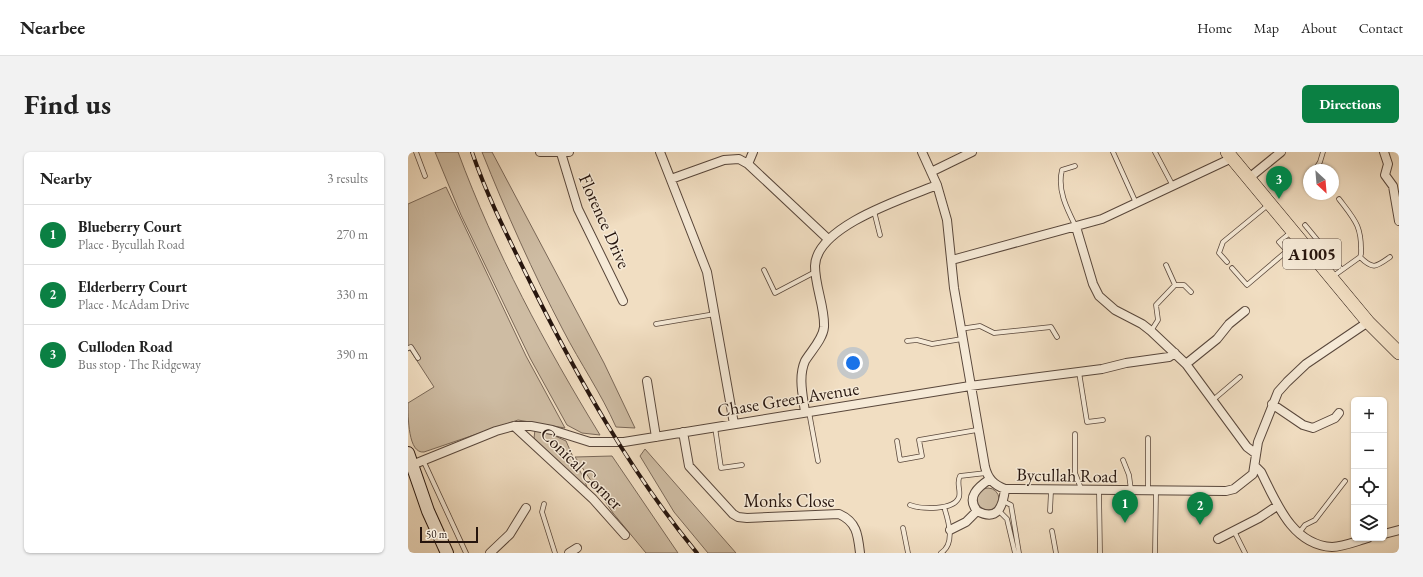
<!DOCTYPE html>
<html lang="en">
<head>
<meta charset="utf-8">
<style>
	:root { --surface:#fff; --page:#f2f2f2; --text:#222; --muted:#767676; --line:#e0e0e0; --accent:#0b8043 }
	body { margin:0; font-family:"EB Garamond",serif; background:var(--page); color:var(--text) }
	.controls { position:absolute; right:12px; bottom:12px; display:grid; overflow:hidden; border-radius:6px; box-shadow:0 1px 3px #0004 }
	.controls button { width:36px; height:36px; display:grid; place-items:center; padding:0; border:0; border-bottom:1px solid var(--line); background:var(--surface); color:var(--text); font:20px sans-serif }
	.compass { position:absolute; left:895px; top:12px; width:36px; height:36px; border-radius:50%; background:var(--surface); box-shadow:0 1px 3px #0004; rotate:154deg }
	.scale { position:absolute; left:12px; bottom:10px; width:58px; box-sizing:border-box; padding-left:4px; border:2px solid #26150e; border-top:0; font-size:11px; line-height:14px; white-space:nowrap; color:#26150e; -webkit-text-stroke:3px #f6ead7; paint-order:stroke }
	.you { position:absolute; left:445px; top:211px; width:14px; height:14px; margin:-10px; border:3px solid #fff; border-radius:50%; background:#1a73e8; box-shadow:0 0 0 6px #1a73e833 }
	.badge { display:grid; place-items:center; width:26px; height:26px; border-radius:50%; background:var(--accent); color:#fff; font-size:13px; font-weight:700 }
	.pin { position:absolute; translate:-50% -33px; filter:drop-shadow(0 1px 2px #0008) }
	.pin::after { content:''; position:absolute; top:21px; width:14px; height:12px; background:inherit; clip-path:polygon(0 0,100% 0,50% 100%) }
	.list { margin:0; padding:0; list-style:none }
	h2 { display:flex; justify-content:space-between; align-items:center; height:52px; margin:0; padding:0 16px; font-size:17px }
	h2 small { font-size:13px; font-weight:400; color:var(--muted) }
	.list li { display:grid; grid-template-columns:26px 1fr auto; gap:12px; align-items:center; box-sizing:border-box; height:60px; padding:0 16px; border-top:1px solid var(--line) }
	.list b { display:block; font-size:15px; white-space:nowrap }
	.list p { margin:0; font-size:13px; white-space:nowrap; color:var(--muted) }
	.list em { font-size:13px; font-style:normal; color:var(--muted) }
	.icon { flex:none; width:22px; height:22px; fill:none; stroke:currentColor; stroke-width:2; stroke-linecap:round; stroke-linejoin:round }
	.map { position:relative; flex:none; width:991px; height:401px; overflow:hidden; border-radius:6px }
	header { display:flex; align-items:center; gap:24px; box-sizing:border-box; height:56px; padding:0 20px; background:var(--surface); border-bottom:1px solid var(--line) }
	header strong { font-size:19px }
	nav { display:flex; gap:22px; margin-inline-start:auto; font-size:14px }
	.intro { display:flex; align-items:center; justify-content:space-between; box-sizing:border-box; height:96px; padding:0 24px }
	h1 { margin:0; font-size:28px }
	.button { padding:10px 18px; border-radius:6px; background:var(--accent); color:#fff; font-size:14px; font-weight:700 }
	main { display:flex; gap:24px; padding:0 24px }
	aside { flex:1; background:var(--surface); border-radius:6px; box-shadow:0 1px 3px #0004 }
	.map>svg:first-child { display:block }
	.green { fill:#cebca3; stroke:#7a6858 }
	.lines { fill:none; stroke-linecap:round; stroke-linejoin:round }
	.lane-casing { stroke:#59473b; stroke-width:5.5 }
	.street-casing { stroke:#59473b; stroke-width:10 }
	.secondary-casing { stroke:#26150e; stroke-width:14 }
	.primary-casing { stroke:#26150e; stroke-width:14 }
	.lane { stroke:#f6ead7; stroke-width:4 }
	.street { stroke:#f6ead7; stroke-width:8 }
	.secondary { stroke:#f6ead7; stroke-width:12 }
	.primary { stroke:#f1dec2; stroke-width:13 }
	.rail-casing { stroke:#26150e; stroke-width:4 }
	.rail { stroke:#f6ead7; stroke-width:2.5; stroke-dasharray:8; stroke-linecap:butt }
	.labels { text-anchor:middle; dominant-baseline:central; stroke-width:3; stroke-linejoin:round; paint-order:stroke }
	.shield { fill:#f6ead7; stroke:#64554a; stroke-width:1 }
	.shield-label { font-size:17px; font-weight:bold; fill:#26150e }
	.street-label { font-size:18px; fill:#26150e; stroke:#f6ead7 }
</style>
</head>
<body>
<header>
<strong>Nearbee</strong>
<nav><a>Home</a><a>Map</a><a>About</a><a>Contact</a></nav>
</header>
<div class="intro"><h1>Find us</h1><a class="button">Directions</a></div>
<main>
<aside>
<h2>Nearby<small>3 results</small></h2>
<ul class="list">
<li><span class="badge">1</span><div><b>Blueberry Court</b><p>Place · Bycullah Road</p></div><em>270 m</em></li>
<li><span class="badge">2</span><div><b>Elderberry Court</b><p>Place · McAdam Drive</p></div><em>330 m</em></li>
<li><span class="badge">3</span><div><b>Culloden Road</b><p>Bus stop · The Ridgeway</p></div><em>390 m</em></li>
</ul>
</aside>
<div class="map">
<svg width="991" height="401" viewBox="0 0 991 401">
	<rect width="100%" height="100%" fill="#f1dec2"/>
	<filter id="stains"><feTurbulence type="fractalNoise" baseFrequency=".005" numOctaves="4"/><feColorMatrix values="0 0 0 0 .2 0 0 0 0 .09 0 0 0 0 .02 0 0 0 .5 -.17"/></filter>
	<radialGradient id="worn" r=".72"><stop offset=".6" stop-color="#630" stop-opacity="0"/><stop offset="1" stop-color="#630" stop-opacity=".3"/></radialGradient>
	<!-- green -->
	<path class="green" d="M 27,0 L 50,0 C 87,100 137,193 192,283 L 174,281 L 159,273 L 122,206 L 53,63 Z
		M 74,0 L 84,0 L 196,211 L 227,276 L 208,275 C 193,241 172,211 155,178 C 125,121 98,60 74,0 Z
		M 38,35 L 118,204 L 157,276 L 110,268 L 16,300 C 0,302 0,265 0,251 L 26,235 L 2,198 L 0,199 L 0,52 Z
		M 127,278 L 136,279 L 158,289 C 165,307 175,322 181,340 L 126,286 Z
		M 237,297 L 328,401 L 300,401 L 266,360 L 232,304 Z
		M 204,304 L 270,401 L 238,401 L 205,361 L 167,305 Z
		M569 347a11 11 0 1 1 22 0a11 11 0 1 1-22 0Z"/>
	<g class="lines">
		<defs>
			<path id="lane" d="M 8,0 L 17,24
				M 705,0 L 728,51
				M 747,0 L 765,34
				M 667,14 L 654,18 C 649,38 659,57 668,75
				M 907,18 L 912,10 L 915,0
				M 466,59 L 472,83
				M 897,73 L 934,118
				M 952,105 C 965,118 968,115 982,105
				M 819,110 L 811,101 L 815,90 L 860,53
				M 758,113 L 767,133 L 776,133 L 783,140
				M 824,116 L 839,133 L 879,99 L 871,90 L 883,80
				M 356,118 L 367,141 L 407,120
				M 924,125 L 952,105 L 953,102 C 954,74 947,68 931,47
				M 248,172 L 307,162
				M 552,177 L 572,174 L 586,181 L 643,175 L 649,185
				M 743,179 L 750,168 L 748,153 L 767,133
				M 499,189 L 509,188 L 524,192 L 554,187
				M 0,196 L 3,195 L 10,206
				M 671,220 L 679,270 L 695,268
				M 805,248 L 832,225
				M 401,260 L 410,309
				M 307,275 L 313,316 L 334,313
				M 667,282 L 667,321 L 674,339
				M 489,289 L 492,308 L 514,304 L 511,288 L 569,278
				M 15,308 L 58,401
				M 715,308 L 721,323 L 723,338
				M 691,339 L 692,401
				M 740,339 L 740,286
				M 595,349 L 603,353 L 611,401
				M 136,352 L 134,360 L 147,401
				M 502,353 C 513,357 546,359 551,345 C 553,338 548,331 552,324 L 578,321
				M 590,358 L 599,367 L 607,401
				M 642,359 L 643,339
				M 495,376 L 500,401
				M 644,379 L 648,401
				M 826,379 L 837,401
				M 891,381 L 897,373 L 907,368 L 937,329
				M 533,401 C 547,392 541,371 537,358
				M 747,401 L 748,340"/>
			<path id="street" d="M 132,0 L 161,0
				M 252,0 L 299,120 L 326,272
				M 514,0 L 529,33 L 539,68 L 546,136 L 577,315 C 580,327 586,333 597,337 L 818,339 L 826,337 L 845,322 L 850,290 L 870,240 L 879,230 L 898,212 L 960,170
				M 976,0 L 980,12 L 977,23 L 985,34 L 991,69
				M 153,1 L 170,57 L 215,149
				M 340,12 L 345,0
				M 523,20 L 564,0
				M 841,26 L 873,0
				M 263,27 L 316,8 L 331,7 L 340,12 L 420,87
				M 668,75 L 685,132 L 691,144 L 707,158 L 734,172 L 743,179 L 778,212 L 839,295 L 847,301
				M 544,108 L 694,67 L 824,6
				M 778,212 L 809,187 L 821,172 L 837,159
				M 239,229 L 248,285
				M 864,252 L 895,273 L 905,276 L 927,266 L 931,261
				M 397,260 C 395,244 390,225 397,209 C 403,199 415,187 416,175 C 417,155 407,135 407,114 C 408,74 497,46 529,33
				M 106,274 L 185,347 L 217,383
				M 275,280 L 281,314 L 325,362 L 330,365 L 339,366 L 431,362 C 449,370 450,383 452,401
				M 4,313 L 88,279 L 106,274 L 123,274 L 144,278 L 182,290 L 216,290 L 562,234 L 694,217 L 718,211 L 761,205 L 767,201
				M 847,314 L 853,320 C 868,350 884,393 924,395 C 935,395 949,389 960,386
				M 582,327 C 570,335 558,345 569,359 C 590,370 595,354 597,337
				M 542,378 L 558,370 L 569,359
				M 976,382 L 991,378
				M 810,387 L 851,366 L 869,354
				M 82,401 L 102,382 L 118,356
				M 161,401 L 169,396"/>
			<path id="secondary" d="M 0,301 L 20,359 L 39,401"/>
			<path id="primary" d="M 819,0 L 960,170 L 991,201"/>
		</defs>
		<!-- lane casing -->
		<use href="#lane" class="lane-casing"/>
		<!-- street casing -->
		<use href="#street" class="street-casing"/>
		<!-- secondary casing -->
		<use href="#secondary" class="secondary-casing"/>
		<!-- primary casing -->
		<use href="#primary" class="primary-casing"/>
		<!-- lane -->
		<use href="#lane" class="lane"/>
		<!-- street -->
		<use href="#street" class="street"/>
		<!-- secondary -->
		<use href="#secondary" class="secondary"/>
		<!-- primary -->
		<use href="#primary" class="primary"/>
		<defs>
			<path id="rail" d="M 64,0 C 80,47 103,91 125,136 C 171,228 223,321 289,401"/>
		</defs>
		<!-- rail casing -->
		<use href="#rail" class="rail-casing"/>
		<!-- rail -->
		<use href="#rail" class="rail"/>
	</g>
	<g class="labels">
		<!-- shield labels -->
		<rect class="shield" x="875" y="87" width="58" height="30" rx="3"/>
		<g class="shield-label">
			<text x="904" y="102">A1005</text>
		</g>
		<!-- street labels -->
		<g class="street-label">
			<text transform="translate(197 69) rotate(66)">Florence Drive</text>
			<text transform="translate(380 247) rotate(-9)">Chase Green Avenue</text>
			<text transform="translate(174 316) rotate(45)">Conical Corner</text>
			<text transform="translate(659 323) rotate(1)">Bycullah Road</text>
			<text x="381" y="348">Monks Close</text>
		</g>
	</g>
	<rect width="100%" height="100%" filter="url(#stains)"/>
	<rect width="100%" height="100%" fill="url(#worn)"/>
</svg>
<div class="controls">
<button>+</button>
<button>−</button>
<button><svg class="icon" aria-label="locate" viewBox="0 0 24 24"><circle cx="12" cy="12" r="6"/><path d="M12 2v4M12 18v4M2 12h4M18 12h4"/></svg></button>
<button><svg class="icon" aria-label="layers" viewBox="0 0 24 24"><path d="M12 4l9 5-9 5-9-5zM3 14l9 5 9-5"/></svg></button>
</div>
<svg class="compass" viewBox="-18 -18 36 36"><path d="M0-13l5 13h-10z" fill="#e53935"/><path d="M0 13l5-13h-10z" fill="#767676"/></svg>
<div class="scale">50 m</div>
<div class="you"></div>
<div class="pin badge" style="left:717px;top:371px">1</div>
<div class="pin badge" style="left:792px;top:373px">2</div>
<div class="pin badge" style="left:871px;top:47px">3</div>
</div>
</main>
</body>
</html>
